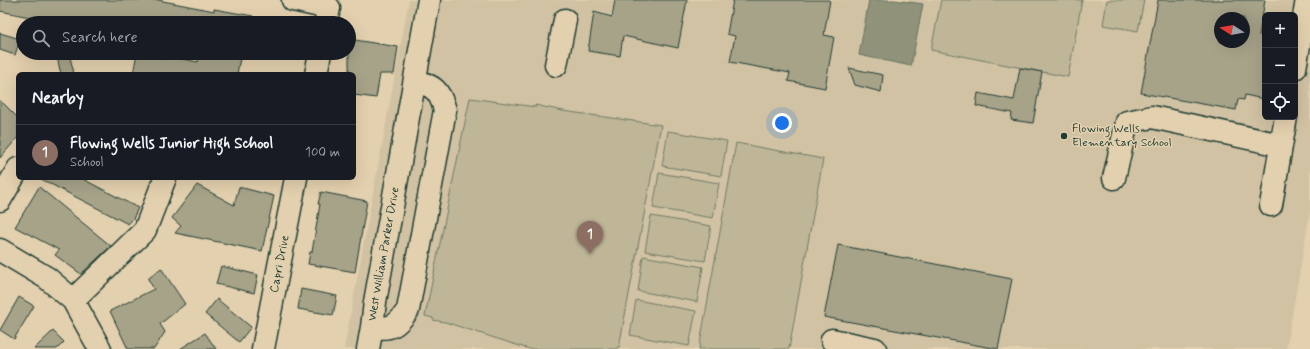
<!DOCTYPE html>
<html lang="en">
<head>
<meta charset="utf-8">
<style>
	:root { --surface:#171b24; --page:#242831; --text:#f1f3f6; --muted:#9ea1a6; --line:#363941; --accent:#92a19f }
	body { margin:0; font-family:Mynerve,sans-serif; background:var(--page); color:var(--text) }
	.controls { position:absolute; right:12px; top:12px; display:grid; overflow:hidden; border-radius:6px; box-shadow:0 4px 16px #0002 }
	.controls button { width:36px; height:36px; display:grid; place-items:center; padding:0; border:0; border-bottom:1px solid var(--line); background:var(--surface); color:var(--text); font:20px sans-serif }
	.compass { position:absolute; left:1214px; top:12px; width:36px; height:36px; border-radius:50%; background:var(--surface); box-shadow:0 4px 16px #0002; rotate:281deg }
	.you { position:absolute; left:782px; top:123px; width:14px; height:14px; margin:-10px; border:3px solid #fff; border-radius:50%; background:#1a73e8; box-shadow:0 0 0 6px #1a73e833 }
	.badge { display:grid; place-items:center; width:26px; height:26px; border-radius:50%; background:var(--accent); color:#fff; font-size:13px; font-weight:700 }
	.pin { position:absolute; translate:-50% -33px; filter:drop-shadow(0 1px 2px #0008) }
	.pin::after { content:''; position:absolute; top:21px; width:14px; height:12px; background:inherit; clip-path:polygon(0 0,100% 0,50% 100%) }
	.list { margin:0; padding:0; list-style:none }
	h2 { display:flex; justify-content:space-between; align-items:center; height:52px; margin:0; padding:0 16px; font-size:17px }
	h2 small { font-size:13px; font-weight:400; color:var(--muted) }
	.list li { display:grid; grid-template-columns:26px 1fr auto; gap:12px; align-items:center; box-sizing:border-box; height:56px; padding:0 16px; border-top:1px solid var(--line) }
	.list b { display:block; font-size:15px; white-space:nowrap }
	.list p { margin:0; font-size:13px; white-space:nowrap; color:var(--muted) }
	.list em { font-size:13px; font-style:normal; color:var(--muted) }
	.icon { flex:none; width:22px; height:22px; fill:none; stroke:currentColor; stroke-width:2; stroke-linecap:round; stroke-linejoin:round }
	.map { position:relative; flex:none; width:1310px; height:349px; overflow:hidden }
	.search { position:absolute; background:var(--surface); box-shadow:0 4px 16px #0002; left:16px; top:16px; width:340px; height:44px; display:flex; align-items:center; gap:10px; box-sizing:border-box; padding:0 14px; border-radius:22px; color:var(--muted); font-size:15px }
	.panel { position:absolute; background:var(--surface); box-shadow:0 4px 16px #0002; left:16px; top:72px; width:340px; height:108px; border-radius:6px }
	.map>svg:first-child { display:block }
	.built { fill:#d1c2a3; fill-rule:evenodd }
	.green { fill:#bfb698; stroke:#6f7a66 }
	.water { fill:#90937a; stroke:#63715e }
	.building { fill:#a7a389; stroke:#1f3d34; fill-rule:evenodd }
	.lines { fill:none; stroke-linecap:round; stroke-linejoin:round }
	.minor-casing { stroke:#1f3d34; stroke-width:25 }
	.minor { stroke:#e3d0ae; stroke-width:22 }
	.poi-dot { fill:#1f3d34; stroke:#e3d0ae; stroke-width:1.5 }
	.labels { text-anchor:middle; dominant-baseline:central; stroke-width:3; stroke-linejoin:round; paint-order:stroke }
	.poi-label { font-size:12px; fill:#1f3d34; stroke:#e3d0ae; text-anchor:start }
	.street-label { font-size:12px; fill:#1f3d34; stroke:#e3d0ae }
</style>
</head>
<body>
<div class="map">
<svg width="1310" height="349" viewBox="0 0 1310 349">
	<rect width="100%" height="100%" fill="#e3d0ae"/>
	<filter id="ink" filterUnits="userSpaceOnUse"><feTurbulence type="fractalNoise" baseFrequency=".025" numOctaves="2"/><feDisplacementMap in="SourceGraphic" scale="8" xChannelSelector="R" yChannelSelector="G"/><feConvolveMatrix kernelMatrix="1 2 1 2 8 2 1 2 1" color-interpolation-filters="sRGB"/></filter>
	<g filter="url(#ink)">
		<!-- built -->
		<path class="built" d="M 409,0 L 1310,0 L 1310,213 L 1286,349 L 344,349 ZM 1265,15 L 1295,15 L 1295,117 L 1265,117 ZM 1220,18 L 1244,18 L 1244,42 L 1220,42 Z"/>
		<!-- green -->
		<path class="green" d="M 941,0 L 1082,0 L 1068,77 L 931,50 Z
			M 1107,0 L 1144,0 L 1138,31 L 1103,25 Z
			M 470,98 L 536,107 L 535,105 L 563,111 L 661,125 L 619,347 L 615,349 L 529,349 L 445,322 L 433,320 L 433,318 L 425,316 Z
			M 668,131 L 727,141 L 721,176 L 662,166 Z
			M 736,143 L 823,159 L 789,349 L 699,349 Z
			M 659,173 L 719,183 L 713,218 L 653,208 Z
			M 651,216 L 711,226 L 705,261 L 645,251 Z
			M 643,256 L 703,267 L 697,302 L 638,291 Z
			M 636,300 L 696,311 L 689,346 L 630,335 Z"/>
		<!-- water -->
		<path class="water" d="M 869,0 L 895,0 L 923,4 L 911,66 L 859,55 Z"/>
		<!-- building -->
		<path class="building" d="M 0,0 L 158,0 L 214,11 L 214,9 L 253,16 L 252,23 L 59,23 L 0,11 Z
			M 615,0 L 687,0 L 678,48 L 623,36 L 620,56 L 588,51 L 594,12 L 612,17 Z
			M 733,0 L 830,0 L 824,35 L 834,37 L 825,88 L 788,81 L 790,73 L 730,62 L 735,36 L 727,34 Z
			M 1158,0 L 1265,0 L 1259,35 L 1265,36 L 1265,88 L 1263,99 L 1245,95 L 1244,100 L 1238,99 L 1236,110 L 1141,93 ZM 1220,18 L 1244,18 L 1244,42 L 1220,42 Z
			M 0,33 L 20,39 L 15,55 L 0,50 Z
			M 349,39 L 398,47 L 394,74 L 380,74 L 376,98 L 354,95 L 354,74 L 349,74 Z
			M 56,53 L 69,53 L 74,74 L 61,74 Z
			M 137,53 L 167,59 L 167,56 L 198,62 L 199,57 L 206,58 L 206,53 L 241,53 L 237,74 L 133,74 Z
			M 849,68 L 883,75 L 881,92 L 855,85 Z
			M 1020,68 L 1042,72 L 1033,123 L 1011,120 L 1012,113 L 976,106 L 978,93 L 1014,100 Z
			M 0,100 L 18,118 L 18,137 L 0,158 Z
			M 39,178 L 81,178 L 138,208 L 133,219 L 128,224 Z
			M 197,185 L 234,205 L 239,187 L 274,196 L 262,251 L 175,233 L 181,226 L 172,218 Z
			M 39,187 L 111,246 L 81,274 L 55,255 L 59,250 L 15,227 Z
			M 321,192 L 367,201 L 355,272 L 308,264 L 310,252 L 312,252 L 320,204 L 318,204 Z
			M 838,245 L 1012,279 L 998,349 L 824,317 Z
			M 221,266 L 258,275 L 254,293 L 216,284 Z
			M 161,268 L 185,304 L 160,324 L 165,332 L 154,349 L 128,349 L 110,311 L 154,289 L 148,279 Z
			M 301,289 L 337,296 L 333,315 L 298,309 Z
			M 19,297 L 34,306 L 14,339 L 0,330 Z
			M 217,299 L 251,327 L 239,342 L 205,314 Z
			M 53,331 L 64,342 L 57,349 L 34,349 Z
			M 205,333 L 216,349 L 180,349 Z"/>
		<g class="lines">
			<defs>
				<path id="minor" d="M 293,0 L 329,8 L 326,23
					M 556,65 L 565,20
					M 1295,68 L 1307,0
					M 316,74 L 320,53
					M 415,80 C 434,87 439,89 445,110 L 408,310 C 397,326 391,330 372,327 L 375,302 L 429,0
					M 1114,178 L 1127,122 L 1152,117 L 1281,145
					M 0,200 L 18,169
					M 1271,205 L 1286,117
					M 0,250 L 47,278 L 73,300 L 100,349
					M 73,300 L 145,230 L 165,178
					M 832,340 L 875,349
					M 263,349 L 296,178
					M 368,349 L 372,327"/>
			</defs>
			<!-- minor casing -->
			<use href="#minor" class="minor-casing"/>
			<!-- minor -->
			<use href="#minor" class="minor"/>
		</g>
	</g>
	<!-- markers -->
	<circle class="poi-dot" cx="1064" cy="136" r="4"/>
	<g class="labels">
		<!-- poi labels -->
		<g class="poi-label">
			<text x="1072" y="129">Flowing Wells<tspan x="1072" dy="14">Elementary School</tspan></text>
		</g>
		<!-- street labels -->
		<g class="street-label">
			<text transform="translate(384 254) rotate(-80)">West William Parker Drive</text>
			<text transform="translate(280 264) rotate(-79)">Capri Drive</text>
		</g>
	</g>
</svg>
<div class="controls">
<button>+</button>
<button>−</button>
<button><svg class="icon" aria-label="locate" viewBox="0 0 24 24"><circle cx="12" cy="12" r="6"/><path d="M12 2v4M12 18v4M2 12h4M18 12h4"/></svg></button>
</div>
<svg class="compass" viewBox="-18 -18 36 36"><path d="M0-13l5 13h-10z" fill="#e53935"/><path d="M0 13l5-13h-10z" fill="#9ea1a6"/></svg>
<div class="you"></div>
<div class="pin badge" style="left:590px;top:254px;background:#8d6e63">1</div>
<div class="search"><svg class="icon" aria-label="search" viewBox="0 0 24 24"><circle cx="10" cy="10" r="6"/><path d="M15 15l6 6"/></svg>Search here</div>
<section class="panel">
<h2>Nearby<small></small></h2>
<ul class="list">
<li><span class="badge" style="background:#8d6e63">1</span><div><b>Flowing Wells Junior High School</b><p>School</p></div><em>100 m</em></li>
</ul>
</section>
</div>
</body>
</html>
